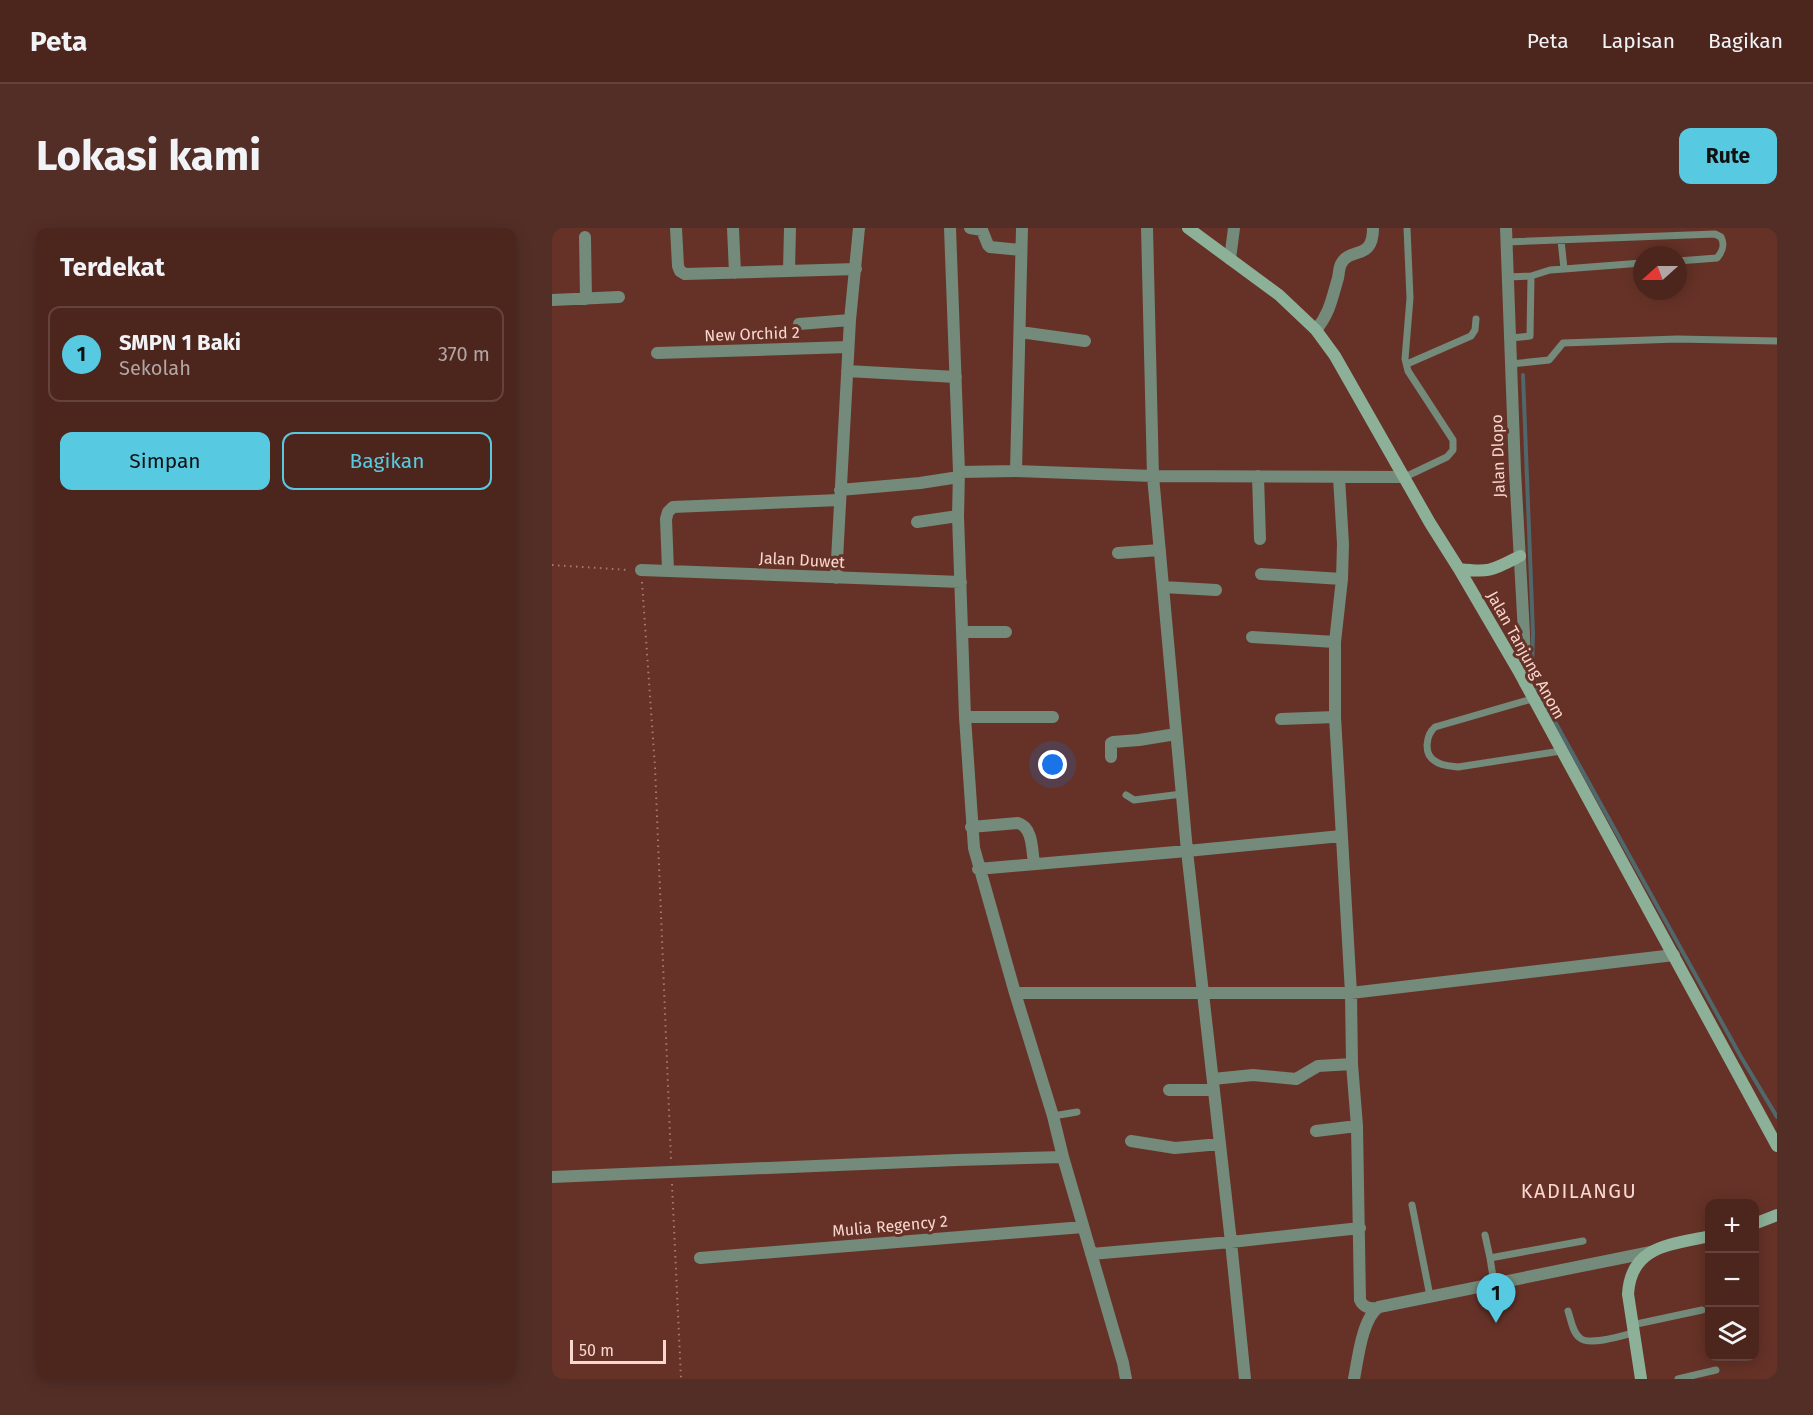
<!DOCTYPE html>
<html lang="id">
<head>
<meta charset="utf-8">
<style>
	:root { --surface:#4c261d; --page:#532e26; --text:#f1f3f6; --muted:#b2a5a4; --line:#63433b; --accent:#57c9e1 }
	body { margin:0; font-family:"Fira Sans",sans-serif; background:var(--page); color:var(--text) }
	.controls { position:absolute; right:18px; bottom:18px; display:grid; overflow:hidden; border-radius:12px; box-shadow:0 3px 15px #0003 }
	.controls button { width:54px; height:54px; display:grid; place-items:center; padding:0; border:0; border-bottom:2px solid var(--line); background:var(--surface); color:var(--text); font:30px sans-serif }
	.compass { position:absolute; left:1081px; top:18px; width:54px; height:54px; border-radius:50%; background:var(--surface); box-shadow:0 3px 15px #0003; rotate:249deg }
	.scale { position:absolute; left:18px; bottom:15px; width:96px; box-sizing:border-box; padding-left:6px; border:3px solid #f8d7cf; border-top:0; font-size:16px; line-height:21px; white-space:nowrap; color:#f8d7cf; -webkit-text-stroke:4px #663227; paint-order:stroke }
	.you { position:absolute; left:501px; top:537px; width:21px; height:21px; margin:-15px; border:4px solid #fff; border-radius:50%; background:#1a73e8; box-shadow:0 0 0 9px #1a73e833 }
	.badge { display:grid; place-items:center; width:39px; height:39px; border-radius:50%; background:var(--accent); color:#111; font-size:20px; font-weight:700 }
	.pin { position:absolute; translate:-50% -50px; filter:drop-shadow(0 2px 3px #0008) }
	.pin::after { content:''; position:absolute; top:32px; width:21px; height:18px; background:inherit; clip-path:polygon(0 0,100% 0,50% 100%) }
	.list { margin:0; padding:0; list-style:none }
	h2 { display:flex; justify-content:space-between; align-items:center; height:78px; margin:0; padding:0 24px; font-size:26px }
	h2 small { font-size:20px; font-weight:400; color:var(--muted) }
	.list li { display:grid; grid-template-columns:39px 1fr auto; gap:18px; align-items:center; box-sizing:border-box; height:96px; margin:0 12px 12px; padding:0 12px; border:2px solid var(--line); border-radius:12px }
	.list b { display:block; font-size:22px; white-space:nowrap }
	.list p { margin:0; font-size:20px; white-space:nowrap; color:var(--muted) }
	.list em { font-size:20px; font-style:normal; color:var(--muted) }
	.actions { display:flex; gap:12px; padding:18px 24px }
	.actions a { flex:1; padding:14px 0; border:2px solid var(--accent); border-radius:12px; text-align:center; font-size:21px; color:var(--accent) }
	.actions .main { background:var(--accent); color:#111 }
	.icon { flex:none; width:33px; height:33px; fill:none; stroke:currentColor; stroke-width:2; stroke-linecap:round; stroke-linejoin:round }
	.map { position:relative; flex:none; width:1225px; height:1151px; overflow:hidden; border-radius:12px }
	header { display:flex; align-items:center; gap:36px; box-sizing:border-box; height:84px; padding:0 30px; background:var(--surface); border-bottom:2px solid var(--line) }
	header strong { font-size:28px }
	nav { display:flex; gap:33px; margin-inline-start:auto; font-size:21px }
	.intro { display:flex; align-items:center; justify-content:space-between; box-sizing:border-box; height:144px; padding:0 36px }
	h1 { margin:0; font-size:42px }
	.button { padding:15px 27px; border-radius:12px; background:var(--accent); color:#111; font-size:21px; font-weight:700 }
	main { display:flex; gap:36px; padding:0 36px }
	aside { flex:1; background:var(--surface); border-radius:12px; box-shadow:0 3px 15px #0003 }
	.map>svg:first-child { display:block }
	.lines { fill:none; stroke-linecap:round; stroke-linejoin:round }
	.stream { stroke:#4f686c; stroke-width:4 }
	.path { stroke:#a77b72; stroke-width:2; stroke-dasharray:1.5 4.5; stroke-linecap:butt }
	.service { stroke:#748a7a; stroke-width:7 }
	.minor { stroke:#748a7a; stroke-width:12 }
	.tertiary { stroke:#748a7a; stroke-width:12 }
	.secondary { stroke:#8db198; stroke-width:12 }
	.labels { text-anchor:middle; dominant-baseline:central; stroke-width:6; stroke-linejoin:round; paint-order:stroke }
	.street-label { font-size:16px; fill:#f8d7cf; stroke:#663227 }
	.quarter-label { font-size:20px; letter-spacing:1.5px; fill:#f8d7cf; stroke:#663227 }
</style>
</head>
<body>
<header>
<strong>Peta</strong>
<nav><a>Peta</a><a>Lapisan</a><a>Bagikan</a></nav>
</header>
<div class="intro"><h1>Lokasi kami</h1><a class="button">Rute</a></div>
<main>
<aside>
<h2>Terdekat<small></small></h2>
<ul class="list">
<li><span class="badge">1</span><div><b>SMPN 1 Baki</b><p>Sekolah</p></div><em>370 m</em></li>
</ul>
<div class="actions"><a class="main">Simpan</a><a>Bagikan</a></div>
</aside>
<div class="map">
<svg width="1225" height="1151" viewBox="0 0 1225 1151">
	<rect width="100%" height="100%" fill="#663227"/>
	<g class="lines">
		<!-- stream -->
		<path class="stream" d="M 971,147 L 981,405 L 980,441 L 986,463 L 1189,829 L 1225,889"/>
		<!-- path -->
		<path class="path" d="M 0,337 L 77,342
			M 90,354 L 103,539 L 119,932
			M 120,956 L 129,1151"/>
		<!-- service -->
		<path class="service" d="M 1009,12 L 1012,41 L 1090,35
			M 955,14 L 1163,6 L 1169,9 C 1173,17 1171,23 1165,30 L 1126,33
			M 956,49 L 979,48 L 998,42 L 1012,41
			M 959,110 L 978,108 L 979,48
			M 855,136 L 919,108 L 923,102 L 924,91
			M 959,136 L 997,132 L 1011,115 L 1125,111 L 1225,113
			M 853,249 L 895,229 L 901,222 L 901,212 L 856,143 L 853,131 L 858,70 L 855,0
			M 980,471 L 883,499 C 874,507 871,526 883,533 C 889,538 898,538 906,539 L 1009,523
			M 574,567 L 582,572 L 630,566
			M 501,888 L 525,884
			M 860,977 L 878,1068
			M 933,1007 L 938,1030
			M 942,1055 L 938,1030 L 1031,1013
			M 1016,1083 C 1019,1091 1020,1104 1028,1110 C 1037,1118 1070,1108 1081,1105
			M 1080,1097 L 1150,1082
			M 1126,1151 L 1164,1142"/>
		<!-- minor -->
		<path class="minor" d="M 124,0 L 126,38 L 128,43 L 133,46 L 304,41
			M 181,0 L 183,45
			M 398,0 L 407,244 L 406,288 L 413,489 L 422,620 L 463,765 L 501,888 L 511,929 L 571,1135 L 574,1151
			M 418,0 L 430,2 L 436,17 L 438,19 L 469,22
			M 595,0 L 601,248 L 635,623 L 679,1014 L 693,1151
			M 33,9 L 34,71
			M 678,31 L 682,0
			M 237,43 L 238,0
			M 0,72 L 67,69
			M 247,96 L 298,92
			M 764,102 C 778,85 780,70 786,50 C 787,45 787,40 789,36 C 798,18 821,34 821,0
			M 468,104 L 533,113
			M 105,125 L 296,119
			M 295,143 L 404,149
			M 464,243 L 470,0
			M 407,244 L 464,243 L 601,248 L 853,249
			M 706,248 L 708,311
			M 787,249 L 791,316 L 790,351 L 783,414 L 783,489 L 799,765 L 800,836 L 805,898 L 808,1072 C 811,1079 818,1081 825,1080
			M 288,262 L 368,255 L 407,249
			M 365,294 L 406,288
			M 566,325 L 608,322
			M 89,342 L 409,354
			M 116,342 L 114,291 L 116,284 L 121,279 L 287,272
			M 709,346 L 790,351
			M 284,350 L 298,92 L 307,0
			M 611,359 L 664,362
			M 410,404 L 454,404
			M 700,409 L 783,414
			M 413,489 L 501,489
			M 729,491 L 783,489
			M 559,529 L 559,515 L 561,514 L 587,512 L 624,506
			M 419,599 L 466,595 C 481,599 480,623 482,636
			M 426,641 L 635,623 L 789,608
			M 463,765 L 799,765 L 1122,727
			M 661,851 L 701,847 L 744,851 L 766,838 L 800,836
			M 617,862 L 662,862
			M 764,903 L 805,898
			M 579,913 L 623,920 L 668,916
			M 0,949 L 405,932 L 511,929
			M 539,1026 L 679,1014 L 808,1000
			M 148,1030 L 531,999
			M 802,1151 C 806,1131 810,1090 827,1079 L 1099,1024"/>
		<!-- tertiary -->
		<path class="tertiary" d="M 954,0 L 963,243 L 972,405 L 973,455"/>
		<!-- secondary -->
		<path class="secondary" d="M 636,0 L 727,67 L 764,102 L 783,128 L 878,295 L 907,341 L 966,442 L 1225,918
			M 907,341 C 938,345 941,342 968,328
			M 1202,996 L 1225,987
			M 1089,1151 L 1076,1066 C 1079,1017 1119,1017 1158,1008"/>
	</g>
	<g class="labels">
		<!-- street labels -->
		<g class="street-label">
			<text transform="translate(200 106) rotate(-2)">New Orchid 2</text>
			<text transform="translate(946 228) rotate(-92)">Jalan Dlopo</text>
			<text transform="translate(250 332) rotate(3)">Jalan Duwet</text>
			<text transform="translate(974 427) rotate(61)">Jalan Tanjung Anom</text>
			<text transform="translate(338 998) rotate(-5)">Mulia Regency 2</text>
		</g>
		<!-- quarter labels -->
		<g class="quarter-label">
			<text x="1027" y="963">KADILANGU</text>
		</g>
	</g>
</svg>
<div class="controls">
<button>+</button>
<button>−</button>
<button><svg class="icon" aria-label="layers" viewBox="0 0 24 24"><path d="M12 4l9 5-9 5-9-5zM3 14l9 5 9-5"/></svg></button>
</div>
<svg class="compass" viewBox="-18 -18 36 36"><path d="M0-13l5 13h-10z" fill="#e53935"/><path d="M0 13l5-13h-10z" fill="#b2a5a4"/></svg>
<div class="scale">50 m</div>
<div class="you"></div>
<div class="pin badge" style="left:944px;top:1095px">1</div>
</div>
</main>
</body>
</html>
